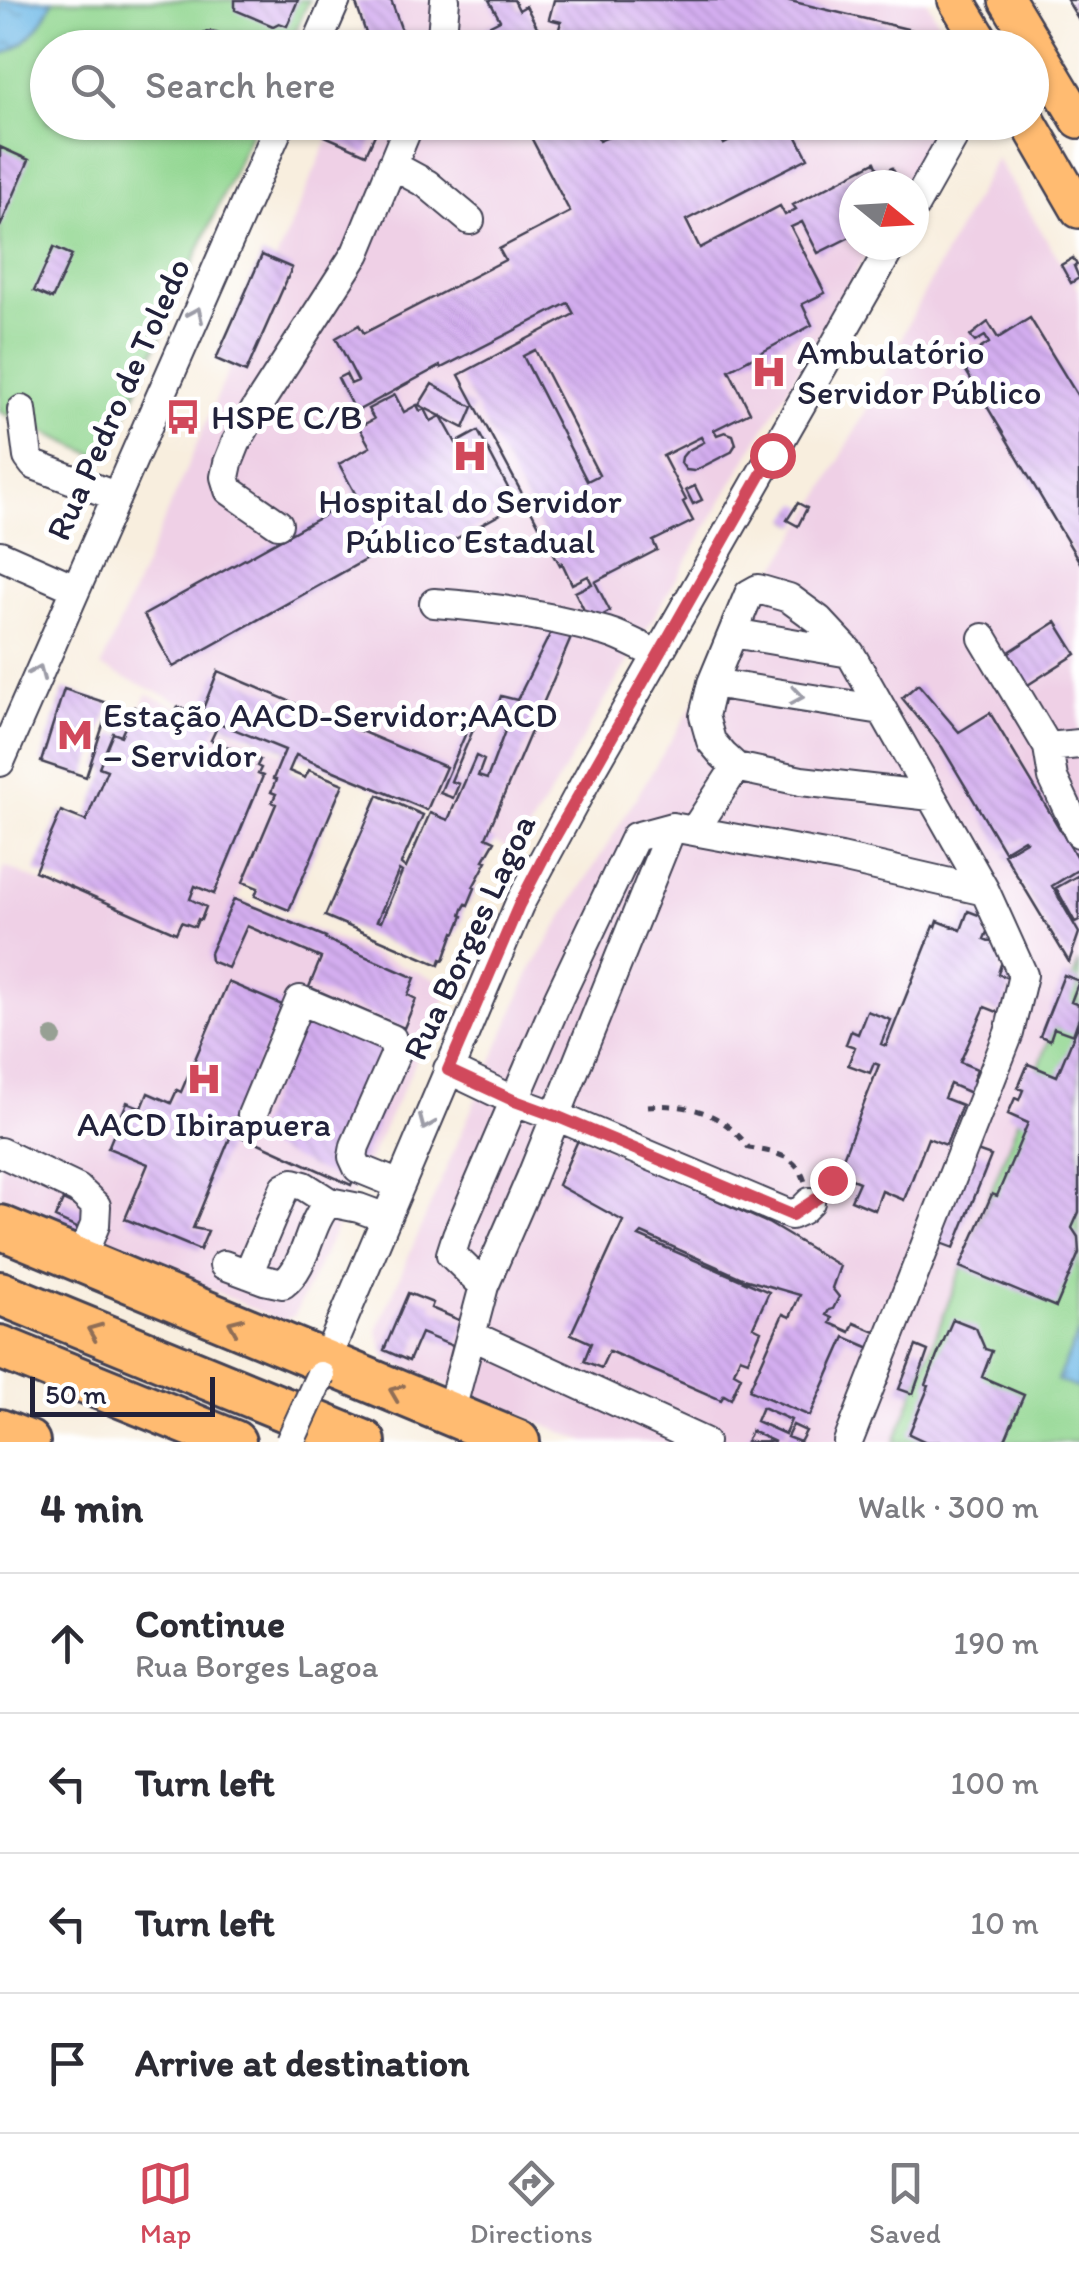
<!DOCTYPE html>
<html lang="en">
<head>
<meta charset="utf-8">
<style>
	:root { --surface:#fff; --page:#f2f2f3; --text:#2b2b33; --muted:#7c7c81; --line:#e1e1e2; --accent:#d1495b }
	body { margin:0; font-family:Itim,sans-serif; background:var(--page); color:var(--text) }
	.compass { position:absolute; left:839px; top:170px; width:90px; height:90px; border-radius:50%; background:var(--surface); box-shadow:0 2px 8px #0004; rotate:108deg }
	.scale { position:absolute; left:30px; bottom:25px; width:185px; box-sizing:border-box; padding-left:10px; border:5px solid #22223b; border-top:0; font-size:28px; line-height:35px; white-space:nowrap; color:#22223b; -webkit-text-stroke:8px #fff; paint-order:stroke }
	.stop { position:absolute; width:30px; height:30px; margin:-22px; border:8px solid #d1495b; border-radius:50%; background:#fff }
	.stop.end { background:#d1495b; border-color:#fff; box-shadow:0 2px 10px #0008 }
	.list { margin:0; padding:0; list-style:none }
	h2 { display:flex; justify-content:space-between; align-items:center; height:130px; margin:0; padding:0 40px; font-size:42px }
	h2 small { font-size:32px; font-weight:400; color:var(--muted) }
	.list li { display:grid; grid-template-columns:65px 1fr auto; gap:30px; align-items:center; box-sizing:border-box; height:140px; padding:0 40px; border-top:2px solid var(--line) }
	.list b { display:block; font-size:38px; white-space:nowrap }
	.list p { margin:0; font-size:32px; white-space:nowrap; color:var(--muted) }
	.list em { font-size:32px; font-style:normal; color:var(--muted) }
	.icon { flex:none; width:55px; height:55px; fill:none; stroke:currentColor; stroke-width:2; stroke-linecap:round; stroke-linejoin:round }
	.map { position:relative; flex:none; width:1079px; height:1442px; overflow:hidden }
	.search { position:absolute; background:var(--surface); box-shadow:0 2px 8px #0004; left:30px; right:30px; top:30px; height:110px; display:flex; align-items:center; gap:25px; box-sizing:border-box; padding:0 35px; border-radius:55px; color:var(--muted); font-size:38px }
	.sheet { height:690px; background:var(--surface) }
	nav { display:flex; justify-content:space-around; align-items:center; box-sizing:border-box; height:140px; border-top:2px solid var(--line); background:var(--surface); font-size:28px; color:var(--muted) }
	nav a { display:grid; justify-items:center; gap:5px }
	nav .on { color:var(--accent) }
	.map>svg:first-child { display:block }
	.built { fill:#efd0e6 }
	.garden { fill:#8fd58e; stroke:#587c64; stroke-width:2.5 }
	.water { fill:url(#water-ripples); stroke:#486e91; stroke-width:2.5 }
	.building { fill:url(#building-back-hatch); fill-rule:evenodd }
	.lines { fill:none; stroke-linecap:round; stroke-linejoin:round }
	.minor-casing { stroke:#424153; stroke-width:32 }
	.major-casing { stroke:#424153; stroke-width:40 }
	.highway-casing { stroke:#424153; stroke-width:48 }
	.path { stroke:#424153; stroke-width:5; stroke-dasharray:8 8; stroke-linecap:butt }
	.minor { stroke:#fff; stroke-width:28 }
	.major { stroke:#ffbb71; stroke-width:35 }
	.highway { stroke:#ffbb71; stroke-width:42 }
	.minor-bridge-casing { stroke:#424153; stroke-width:32; stroke-linecap:butt }
	.minor-bridge { stroke:#fff; stroke-width:28 }
	.tree { fill:#97a094 }
	.oneway { stroke:#9c9ca7 }
	.oneway2 { stroke:#906e56 }
	.route { stroke:#d1495b; stroke-width:12 }
	.labels { text-anchor:middle; dominant-baseline:central; stroke-width:10; stroke-linejoin:round; paint-order:stroke }
	.poi-label { font-size:35px; fill:#22223b; stroke:#fff; text-anchor:start }
	.street-label { font-size:35px; fill:#22223b; stroke:#fff }
</style>
</head>
<body>
<div class="map">
<svg width="1079" height="1442" viewBox="0 0 1079 1442">
	<defs>
		<pattern id="water-ripples" width="26" height="14" patternUnits="userSpaceOnUse" patternTransform="scale(2.5)"><rect width="26" height="14" fill="#6eb9e7"/><path d="M2 4q2-2 4 0t4 0M15 11q2-2 4 0t4 0" fill="none" stroke="#5a96bc"/></pattern>
		<pattern id="building-back-hatch" width="6" height="6" patternUnits="userSpaceOnUse" patternTransform="scale(2.5)"><rect width="6" height="6" fill="#d4aef0"/><path d="M-1 5l2 2M0 0l6 6M5-1l2 2" fill="none" stroke="#b695cf"/></pattern>
	</defs>
	<rect width="100%" height="100%" fill="#fff"/>
	<filter id="ink" filterUnits="userSpaceOnUse"><feTurbulence type="fractalNoise" baseFrequency=".01" numOctaves="2"/><feDisplacementMap in="SourceGraphic" scale="20" xChannelSelector="R" yChannelSelector="G"/><feConvolveMatrix kernelMatrix="1 2 1 2 8 2 1 2 1" color-interpolation-filters="sRGB"/></filter>
	<filter id="wash" filterUnits="userSpaceOnUse"><feTurbulence type="fractalNoise" baseFrequency=".0048" numOctaves="4" result="noise"/><feDisplacementMap in="SourceGraphic" scale="40" xChannelSelector="R" yChannelSelector="G"/><feGaussianBlur stdDeviation="2.25" result="paint"/><feColorMatrix in="noise" values="0 0 0 0 0 0 0 0 0 0 0 0 0 0 0 0 0 1.4 0 .05"/><feComposite in="paint" operator="in"/></filter>
	<g filter="url(#wash)">
		<rect width="100%" height="100%" fill="#f8eede"/>
		<!-- built -->
		<path class="built" d="M 387,0 L 926,0 L 954,47 L 367,48 Z
			M 335,123 L 944,123 L 907,185 L 854,185 L 854,245 L 872,245 L 516,852 L 101,667 Z
			M 996,158 L 1079,291 L 1079,962 L 895,1442 L 587,1442 L 387,1361 L 377,1330 L 532,968 L 821,495 L 879,386 L 915,310 Z
			M 147,694 L 293,757 L 238,899 L 452,986 L 294,1316 L 281,1321 L 0,1196 L 0,878 L 5,867 L 65,892 Z"/>
		<!-- garden -->
		<path class="garden" d="M 0,0 L 309,0 L 289,47 L 48,48 L 48,122 L 255,123 L 106,460 L 0,412 Z
			M 1079,962 L 1079,1442 L 895,1442 Z"/>
		<!-- water -->
		<path class="water" d="M 0,0 L 53,0 C 43,25 26,46 0,55 Z
			M 1078,1334 L 1079,1335 L 1079,1389 L 1057,1380 Z"/>
		<g id="blocks">
			<!-- building -->
			<path class="building" d="M 235,0 L 298,0 L 287,26 L 279,23 L 273,26 L 235,10 Z
				M 391,0 L 408,48 L 371,48 L 355,1 Z
				M 489,0 L 514,0 L 519,10 L 526,6 L 548,48 L 475,48 L 469,36 L 500,20 Z
				M 554,0 L 786,0 L 941,37 L 938,48 L 568,48 L 570,40 L 563,38 L 559,29 L 561,22 L 549,19 Z
				M 1067,0 L 1079,0 L 1079,20 Z
				M 320,122 L 376,122 L 378,128 L 366,154 L 316,132 Z
				M 523,122 L 590,122 L 599,141 L 646,122 L 713,122 L 724,144 L 766,122 L 789,122 L 808,158 L 686,220 L 700,248 L 780,206 L 785,215 L 796,209 L 793,205 L 875,162 L 880,174 L 892,168 L 898,179 L 894,185 L 854,185 L 854,235 L 818,253 L 802,222 L 791,227 L 825,293 L 802,304 L 812,325 L 729,370 L 750,412 L 714,430 L 717,435 L 725,432 L 733,435 L 736,444 L 731,452 L 694,471 L 686,470 L 681,463 L 682,457 L 687,451 L 704,442 L 701,437 L 663,456 L 686,500 L 683,502 L 693,521 L 653,541 L 657,550 L 595,582 L 610,611 L 590,622 L 575,592 L 592,584 L 588,576 L 572,584 L 562,563 L 560,565 L 459,375 L 574,314 L 568,303 L 441,368 L 440,366 L 355,412 L 338,378 L 346,374 L 351,384 L 358,381 L 336,338 L 359,325 L 364,333 L 505,260 L 499,249 L 570,212 ZM 535,350 L 599,475 L 587,481 L 523,356 Z
				M 0,147 L 29,160 L 0,227 Z
				M 54,247 L 72,255 L 52,299 L 34,291 Z
				M 262,255 L 292,268 L 246,372 L 216,359 Z
				M 1073,258 L 1077,265 L 1074,266 L 1079,278 L 1071,283 L 1061,265 Z
				M 1030,318 L 1079,398 L 1079,561 L 960,361 L 989,343 L 985,336 L 975,342 L 970,336 L 988,322 L 998,338 Z
				M 432,384 L 473,407 L 464,428 L 419,405 Z
				M 395,395 L 404,412 L 417,405 L 420,411 L 425,409 L 431,421 L 441,416 L 456,443 L 478,431 L 517,505 L 430,553 L 417,531 L 173,667 L 144,615 L 357,497 L 339,464 L 370,447 L 359,427 L 374,419 L 368,409 Z
				M 695,486 L 702,500 L 693,504 L 686,490 Z
				M 798,503 L 807,508 L 798,526 L 787,520 Z
				M 1056,622 L 1076,654 L 1023,688 L 1003,656 Z
				M 552,630 L 571,638 L 486,837 L 495,841 L 484,860 L 487,861 L 473,887 L 475,888 L 468,905 L 466,904 L 463,909 L 461,915 L 463,916 L 456,933 L 454,932 L 444,960 L 441,959 L 439,965 L 325,916 L 378,795 L 423,815 L 401,864 L 406,868 L 430,813 L 448,820 L 476,756 L 484,760 L 478,776 L 487,779 L 509,720 L 495,712 L 501,696 L 517,700 ZM 399,870 L 402,872 L 381,922 L 377,921 Z
				M 218,671 L 446,767 L 427,810 L 296,755 L 289,771 L 305,778 L 309,770 L 343,784 L 289,910 L 255,896 L 258,888 L 243,882 L 276,804 L 272,802 L 276,794 L 271,792 L 276,780 L 273,779 L 285,750 L 219,723 L 211,740 L 260,760 L 257,766 L 261,768 L 258,774 L 263,776 L 214,894 L 195,886 L 190,899 L 206,907 L 201,920 L 198,919 L 195,927 L 181,922 L 176,933 L 35,871 L 61,811 L 86,821 L 107,770 L 99,767 L 113,733 L 121,736 L 134,707 L 172,723 L 178,707 L 200,716 Z
				M 918,684 L 959,732 L 990,713 L 1079,861 L 1079,869 L 1052,886 L 1079,933 L 1069,962 L 1004,854 L 1026,841 L 1024,839 L 1004,851 L 942,747 L 902,698 Z
				M 64,689 L 110,704 L 86,777 L 41,762 Z
				M 478,705 L 483,707 L 451,781 L 459,784 L 453,798 L 440,793 Z
				M 1079,875 L 1079,920 L 1075,922 L 1056,888 Z
				M 234,899 L 326,937 L 325,939 L 415,978 L 408,995 L 416,999 L 404,1028 L 309,987 L 321,958 L 247,926 L 228,968 L 211,961 L 210,953 Z
				M 968,911 L 992,920 L 984,939 L 1006,948 L 998,974 L 1013,980 L 1000,1013 L 985,1007 L 960,1062 L 977,1069 L 973,1080 L 980,1083 L 975,1095 L 950,1084 L 944,1098 L 962,1105 L 946,1145 L 928,1138 L 904,1200 L 882,1191 L 875,1210 L 851,1200 L 859,1182 L 837,1173 L 879,1065 L 874,1063 L 870,1073 L 848,1065 L 855,1047 L 846,1044 L 851,1031 L 858,1034 L 867,1011 L 891,1020 L 881,1044 L 886,1046 L 934,926 L 936,927 L 938,921 L 961,930 Z
				M 1064,975 L 1079,981 L 1071,1002 L 1079,1005 L 1079,1018 L 1073,1035 L 1054,1028 L 1050,1040 L 1040,1036 Z
				M 228,982 L 282,1005 L 237,1115 L 251,1122 L 244,1138 L 232,1133 L 193,1228 L 208,1231 L 200,1250 L 125,1219 L 148,1164 L 108,1148 L 127,1102 L 142,1108 L 148,1093 L 171,1103 L 177,1090 L 181,1092 Z
				M 306,1015 L 383,1048 L 361,1099 L 383,1109 L 351,1185 L 252,1140 Z
				M 1079,1023 L 1079,1212 L 1072,1228 L 1078,1237 L 1079,1253 L 1056,1307 L 960,1267 L 992,1194 L 997,1196 L 1028,1123 L 1008,1114 L 1015,1098 L 1019,1100 L 1023,1090 L 1018,1088 L 1028,1064 L 1057,1076 Z
				M 579,1138 L 768,1223 L 840,1266 L 832,1288 L 839,1297 L 833,1309 L 829,1310 L 826,1315 L 832,1318 L 830,1323 L 850,1332 L 854,1323 L 880,1334 L 873,1349 L 845,1337 L 810,1416 L 749,1390 L 783,1314 L 790,1317 L 800,1295 L 744,1279 L 642,1233 L 639,1236 L 769,1292 L 753,1327 L 761,1331 L 748,1360 L 740,1357 L 734,1372 L 741,1376 L 731,1399 L 724,1395 L 721,1400 L 609,1351 L 601,1368 L 584,1361 L 591,1343 L 571,1334 L 623,1221 L 558,1185 Z
				M 974,1150 L 991,1156 L 954,1248 L 938,1242 Z
				M 63,1200 L 88,1212 L 79,1229 L 55,1218 Z
				M 408,1293 L 433,1303 L 431,1308 L 466,1323 L 455,1347 L 421,1333 L 409,1361 L 384,1350 Z
				M 953,1319 L 976,1328 L 985,1349 L 992,1351 L 982,1377 L 1024,1395 L 1004,1442 L 926,1442 L 909,1434 L 929,1386 L 926,1385 L 937,1356 Z
				M 916,1346 L 928,1351 L 913,1394 L 899,1389 Z
				M 762,1407 L 791,1420 L 785,1434 L 756,1421 Z
				M 793,1425 L 806,1431 L 800,1442 L 787,1437 Z
				M 751,1431 L 775,1442 L 746,1442 Z"/>
		</g>
	</g>
	<g filter="url(#ink)">
		<use href="#blocks" fill-opacity="0" stroke="#424153" stroke-width="2.5"/>
		<g class="lines">
			<defs>
				<path id="minor" d="M 212,46 L 215,48
					M 315,48 L 336,0
					M 441,48 L 445,0
					M 392,165 L 427,184 L 470,220
					M 914,207 L 962,122
					M 22,410 L 28,457 L 34,465 L 115,496
					M 278,524 L 229,490 L 225,477 L 228,463 L 236,443 L 257,407 L 356,253 L 410,122
					M 0,555 L 75,588
					M 434,603 C 492,607 551,616 607,632 C 624,637 641,647 658,655
					M 733,633 L 850,653
					M 983,638 L 1048,747 L 1079,744
					M 712,683 L 882,710
					M 1048,747 L 1053,778 L 1079,833
					M 0,762 L 281,122
					M 931,796 L 801,781 L 736,767 L 723,755 L 711,741 L 704,716 L 712,683 L 749,594 L 758,589 L 789,598 L 819,620 L 850,653 L 985,891
					M 672,827 L 531,1178 L 484,1286 L 451,1254 L 457,1235 L 559,997 L 635,837 L 672,827 L 841,858 L 985,891 L 1023,975 L 1009,1033 L 848,1442
					M 694,831 L 736,767
					M 448,1069 L 515,1101 L 556,1116 L 791,1215 L 802,1210 L 810,1202
					M 252,1115 L 300,1000 L 392,1039 L 396,1053 L 355,1146 L 353,1157 L 358,1168 L 400,1185
					M 0,1152 L 78,1189 L 96,1206 L 95,1225 L 80,1261
					M 224,1265 L 264,1280 L 283,1284 C 308,1265 307,1225 329,1202 L 359,1208 L 386,1218
					M 248,1274 L 285,1187 L 293,1183 L 304,1186 L 329,1202
					M 471,1335 L 704,1442
					M 320,1374 L 519,905 L 593,768 L 892,245
					M 450,1414 L 484,1286"/>
				<path id="major" d="M 956,0 L 985,48
					M 1007,0 L 1079,120
					M 1028,122 L 1079,210"/>
				<path id="highway" d="M 0,1227 L 518,1442
					M 0,1293 L 364,1442
					M 0,1347 L 234,1442
					M 0,1431 L 28,1442"/>
			</defs>
			<!-- minor casing -->
			<use href="#minor" class="minor-casing"/>
			<!-- major casing -->
			<use href="#major" class="major-casing"/>
			<!-- highway casing -->
			<use href="#highway" class="highway-casing"/>
			<!-- path -->
			<path class="path" d="M 648,1106 C 691,1103 724,1114 749,1148 C 774,1152 797,1155 805,1182"/>
			<!-- minor -->
			<use href="#minor" class="minor"/>
			<!-- major -->
			<use href="#major" class="major"/>
			<!-- highway -->
			<use href="#highway" class="highway"/>
			<defs>
				<path id="minor-bridge" d="M 290,1442 L 320,1376"/>
			</defs>
			<!-- minor-bridge casing -->
			<use href="#minor-bridge" class="minor-bridge-casing"/>
			<!-- minor-bridge -->
			<use href="#minor-bridge" class="minor-bridge"/>
		</g>
		<!-- trees -->
		<circle class="tree" cx="53" cy="1037" r="9"/>
		<!-- one-way arrows -->
		<defs><path id="oneway-chevron" d="M-2-3.5L2.5 0L-2 3.5" fill="none" stroke-width="1.6" stroke-linecap="round" stroke-linejoin="round" transform="scale(2.5)"/></defs>
		<g class="oneway">
			<use href="#oneway-chevron" transform="translate(196 314) rotate(-66)"/>
			<use href="#oneway-chevron" transform="translate(38 672) rotate(-67)"/>
			<use href="#oneway-chevron" transform="translate(797 696) rotate(9)"/>
			<use href="#oneway-chevron" transform="translate(426 1123) rotate(113)"/>
		</g>
		<g class="oneway2">
			<use href="#oneway-chevron" transform="translate(235 1325) rotate(-157)"/>
			<use href="#oneway-chevron" transform="translate(94 1331) rotate(-158)"/>
			<use href="#oneway-chevron" transform="translate(396 1392) rotate(-158)"/>
		</g>
	</g>
	<g class="lines" filter="url(#ink)">
		<!-- route -->
		<path class="route" d="M 772,455 L 547,851 L 519,905 L 448,1070 L 515,1101 L 556,1116 L 792,1215 L 822,1195 L 832,1180"/>
	</g>
	<!-- icons -->
	<defs>
		<symbol id="hospital-bare" viewBox="-9 -9 18 18"><path d="M-5-5h3v3.5h4V-5h3V5h-3V1.5h-4V5h-3Z" fill="#d1495b" stroke="#fff" stroke-width="2.5" paint-order="stroke"/></symbol>
		<symbol id="bus-bare" viewBox="-9 -9 18 18"><path d="M-5-6H5V4H4V6H2V4H-2V6H-4V4H-5ZM-3.5-4V0h7V-4ZM-3.5 1.2v1.5H-2V1.2ZM2 1.2v1.5H3.5V1.2Z" fill="#d1495b" stroke="#fff" stroke-width="2.5" paint-order="stroke"/></symbol>
		<symbol id="metro-bare" viewBox="-9 -9 18 18"><path d="M-5.5 5V-5H-3L0 0L3-5H5.5V5H3V-.5L0 4L-3-.5V5Z" fill="#d1495b" stroke="#fff" stroke-width="2.5" paint-order="stroke"/></symbol>
	</defs>
	<g fill-rule="evenodd">
		<use href="#hospital-bare" x="744" y="347" width="50" height="50"/>
		<use href="#bus-bare" x="158" y="392" width="50" height="50"/>
		<use href="#hospital-bare" x="445" y="431" width="50" height="50"/>
		<use href="#metro-bare" x="50" y="710" width="50" height="50"/>
		<use href="#hospital-bare" x="179" y="1054" width="50" height="50"/>
	</g>
	<g class="labels">
		<!-- poi labels -->
		<g class="poi-label">
			<text x="797" y="352">Ambulatório<tspan x="797" dy="40">Servidor Público</tspan></text>
			<text x="211" y="417">HSPE C/B</text>
			<text x="470" y="501" text-anchor="middle">Hospital do Servidor<tspan x="470" dy="40">Público Estadual</tspan></text>
			<text x="103" y="715">Estação AACD-Servidor;AACD<tspan x="103" dy="40">– Servidor</tspan></text>
			<text x="204" y="1124" text-anchor="middle">AACD Ibirapuera</text>
		</g>
		<!-- street labels -->
		<g class="street-label">
			<text transform="translate(118 399) rotate(-66)">Rua Pedro de Toledo</text>
			<text transform="translate(469 937) rotate(-65)">Rua Borges Lagoa</text>
		</g>
	</g>
</svg>
<svg class="compass" viewBox="-18 -18 36 36"><path d="M0-13l5 13h-10z" fill="#e53935"/><path d="M0 13l5-13h-10z" fill="#7c7c81"/></svg>
<div class="scale">50 m</div>
<div class="stop" style="left:772px;top:455px"></div>
<div class="stop end" style="left:832px;top:1180px"></div>
<div class="search"><svg class="icon" aria-label="search" viewBox="0 0 24 24"><circle cx="10" cy="10" r="6"/><path d="M15 15l6 6"/></svg>Search here</div>
</div>
<section class="sheet">
<h2>4 min<small>Walk · 300 m</small></h2>
<ul class="list">
<li><svg class="icon" aria-label="ahead" viewBox="0 0 24 24"><path d="M12 20V5M6 11l6-6 6 6"/></svg><div><b>Continue</b><p>Rua Borges Lagoa</p></div><em>190 m</em></li>
<li><svg class="icon" aria-label="left" viewBox="0 0 24 24"><path d="M17 20v-9H6M10 6l-5 5 5 5"/></svg><div><b>Turn left</b></div><em>100 m</em></li>
<li><svg class="icon" aria-label="left" viewBox="0 0 24 24"><path d="M17 20v-9H6M10 6l-5 5 5 5"/></svg><div><b>Turn left</b></div><em>10 m</em></li>
<li><svg class="icon" aria-label="arrive" viewBox="0 0 24 24"><path d="M6 21V4h12l-3 4 3 4H6"/></svg><div><b>Arrive at destination</b></div></li>
</ul>
</section>
<nav>
<a class="on"><svg class="icon" aria-label="map" viewBox="0 0 24 24"><path d="M3 6l6-2 6 2 6-2v14l-6 2-6-2-6 2zM9 4v14M15 6v14"/></svg>Map</a>
<a><svg class="icon" aria-label="directions" viewBox="0 0 24 24"><path d="M12 3l9 9-9 9-9-9zM9 14v-3h6M13 9l2 2-2 2"/></svg>Directions</a>
<a><svg class="icon" aria-label="saved" viewBox="0 0 24 24"><path d="M7 4h10v16l-5-4-5 4z"/></svg>Saved</a>
</nav>
</body>
</html>
